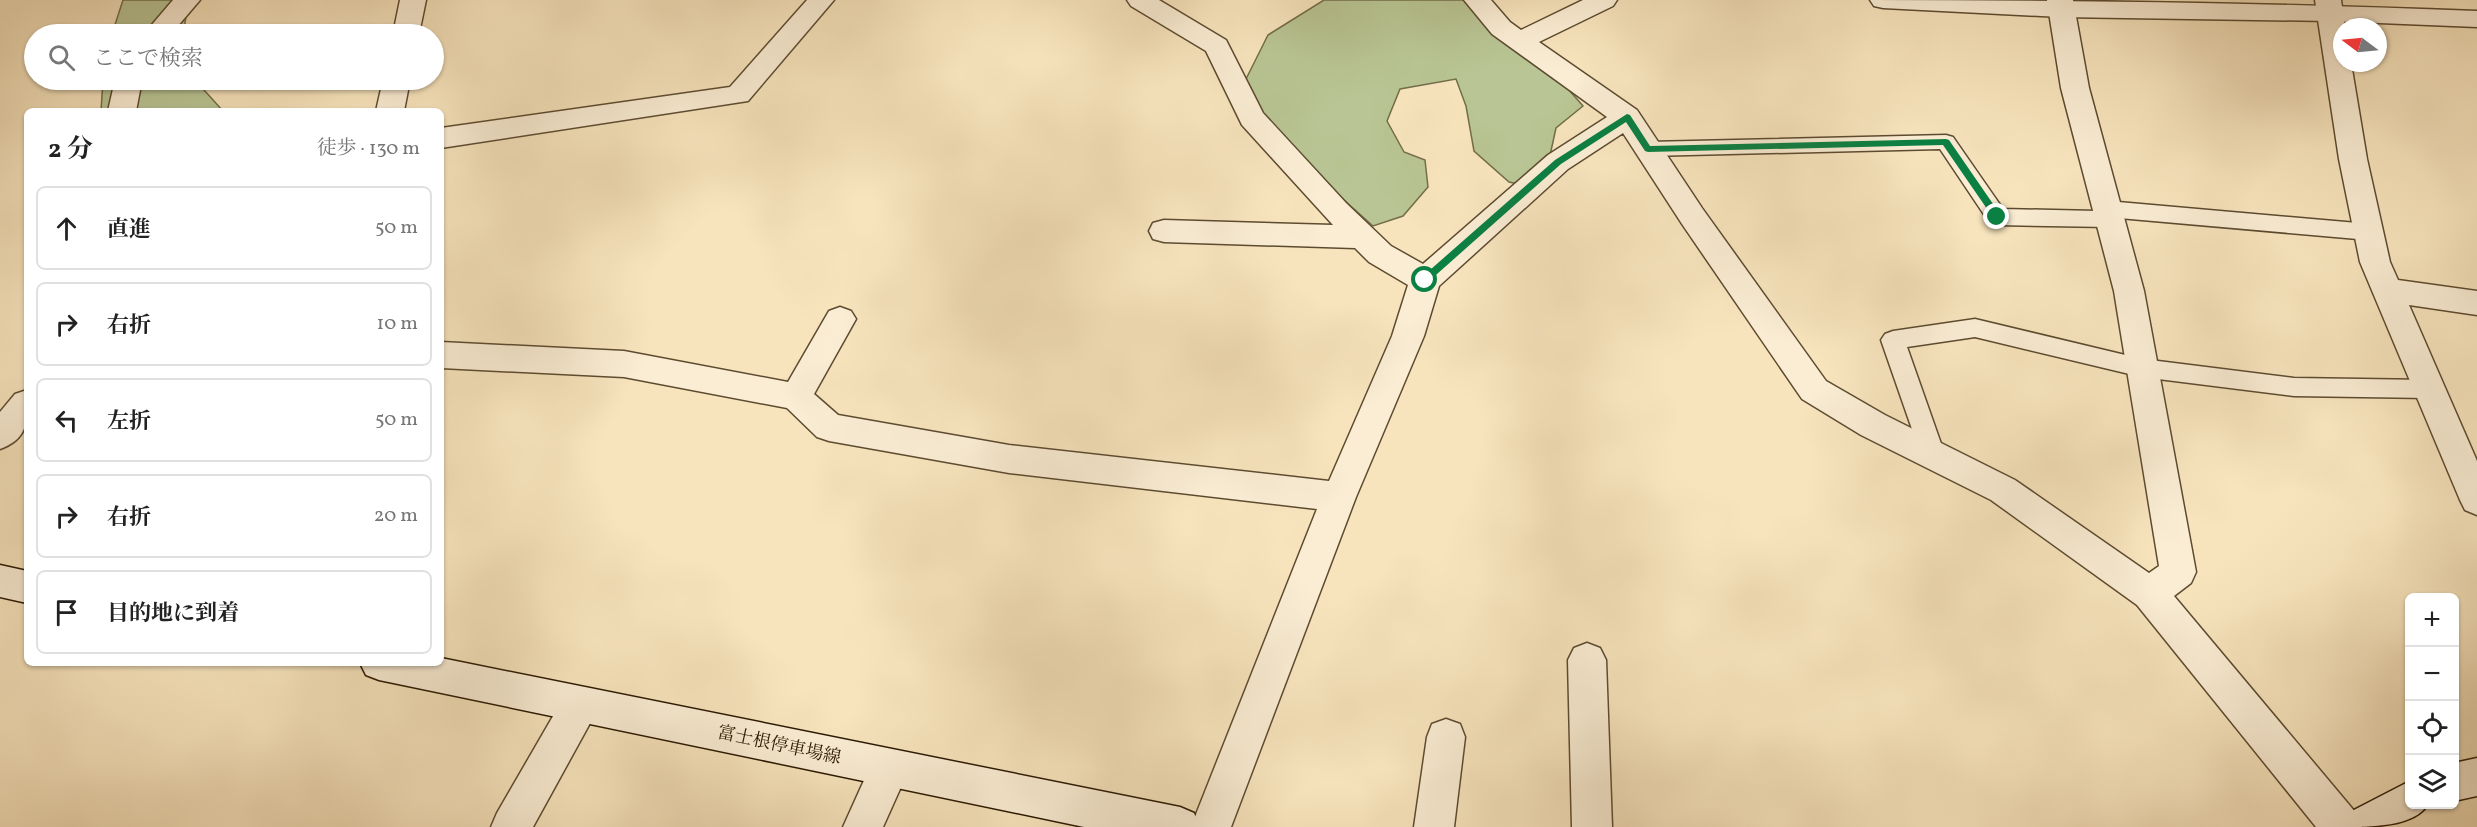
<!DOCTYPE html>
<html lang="ja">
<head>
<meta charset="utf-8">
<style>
	:root { --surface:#fff; --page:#f2f2f2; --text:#222; --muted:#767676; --line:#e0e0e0 }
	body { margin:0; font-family:Vollkorn,"Noto Serif JP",serif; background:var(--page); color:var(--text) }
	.controls { position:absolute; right:18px; bottom:18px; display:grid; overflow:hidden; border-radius:9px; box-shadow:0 2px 4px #0004 }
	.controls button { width:54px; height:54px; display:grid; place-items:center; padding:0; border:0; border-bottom:2px solid var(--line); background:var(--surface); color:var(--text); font:30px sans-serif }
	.compass { position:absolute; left:2333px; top:18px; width:54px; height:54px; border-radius:50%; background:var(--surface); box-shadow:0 2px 4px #0004; rotate:286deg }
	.stop { position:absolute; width:18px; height:18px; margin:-14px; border:4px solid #0b8043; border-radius:50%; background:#fff }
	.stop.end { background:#0b8043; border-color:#fff; box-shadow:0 2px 6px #0008 }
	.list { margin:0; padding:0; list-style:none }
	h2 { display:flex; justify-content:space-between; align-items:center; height:78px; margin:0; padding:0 24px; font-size:26px }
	h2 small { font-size:20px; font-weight:400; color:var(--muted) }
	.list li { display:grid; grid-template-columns:39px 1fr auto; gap:18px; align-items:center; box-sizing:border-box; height:84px; margin:0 12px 12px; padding:0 12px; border:2px solid var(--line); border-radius:9px }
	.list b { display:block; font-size:22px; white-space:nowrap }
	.list em { font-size:20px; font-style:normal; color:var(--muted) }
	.icon { flex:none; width:33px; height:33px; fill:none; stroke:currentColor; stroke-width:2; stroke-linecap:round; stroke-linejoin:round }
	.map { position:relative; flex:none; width:2477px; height:827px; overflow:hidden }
	.search { position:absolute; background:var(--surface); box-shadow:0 2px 4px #0004; left:24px; top:24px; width:420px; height:66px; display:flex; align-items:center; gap:15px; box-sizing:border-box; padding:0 21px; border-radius:33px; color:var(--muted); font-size:22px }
	.panel { position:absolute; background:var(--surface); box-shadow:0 2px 4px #0004; left:24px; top:108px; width:420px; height:558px; border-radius:9px }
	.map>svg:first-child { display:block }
	.green { fill:#b9c594; stroke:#726e4a; stroke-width:1.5 }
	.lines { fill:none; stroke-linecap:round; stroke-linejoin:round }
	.service-casing { stroke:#5d4b30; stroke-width:3 }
	.minor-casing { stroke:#5d4b30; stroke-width:3 }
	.tertiary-casing { stroke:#5d4b30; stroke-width:3 }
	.secondary-casing { stroke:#2a1801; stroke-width:3 }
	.service { fill:#faedd4; fill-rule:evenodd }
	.minor { fill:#faedd4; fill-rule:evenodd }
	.tertiary { fill:#faedd4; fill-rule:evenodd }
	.secondary { fill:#faedd4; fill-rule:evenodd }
	.route { fill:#0b8043 }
	.labels { text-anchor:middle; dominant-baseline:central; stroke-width:4.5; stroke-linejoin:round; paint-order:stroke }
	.street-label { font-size:18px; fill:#2a1801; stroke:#faedd4 }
</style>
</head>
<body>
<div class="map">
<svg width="2477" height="827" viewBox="0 0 2477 827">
	<rect width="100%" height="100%" fill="#f7e4bd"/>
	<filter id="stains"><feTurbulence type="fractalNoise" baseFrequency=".00333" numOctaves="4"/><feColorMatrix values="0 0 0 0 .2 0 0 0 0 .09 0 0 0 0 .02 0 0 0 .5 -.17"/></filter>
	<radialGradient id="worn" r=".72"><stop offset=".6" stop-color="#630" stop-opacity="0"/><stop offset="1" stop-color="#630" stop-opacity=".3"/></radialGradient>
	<!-- green -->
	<path class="green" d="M 123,0 L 189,0 L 183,34 L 112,34 Z
		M 1324,0 L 1469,0 L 1554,73 L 1583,106 L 1556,128 L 1549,160 L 1537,188 L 1509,182 L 1474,151 L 1466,106 L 1456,79 L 1400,89 L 1387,121 L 1404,152 L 1425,160 L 1428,187 L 1403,216 L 1373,226 L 1252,118 L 1243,85 L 1268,35 Z
		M 103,80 L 195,80 L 223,111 L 101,111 Z"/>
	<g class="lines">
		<defs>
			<path id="service" d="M 1946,135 L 1953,137 L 2003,209 L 2097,211 L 2099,204 L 2107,201 L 2369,224 L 2377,226 L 2380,232 L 2377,238 L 2369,240 L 2119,218 L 2117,224 L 2109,227 L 1997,225 L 1989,222 L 1940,149 L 1648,156 L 1641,154 L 1638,149 L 1641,144 L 1648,142 Z
				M 1975,319 L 2142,359 L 2294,378 L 2429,380 L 2437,382 L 2441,389 L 2437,396 L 2429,398 L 2294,396 L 2142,377 L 1975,337 L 1907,347 L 1945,455 L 1942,462 L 1933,465 L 1924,462 L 1921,455 L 1881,340 L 1885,334 L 1893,331 Z"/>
			<path id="minor" d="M 173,0 L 200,0 L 171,34 L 144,34 Z
				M 400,0 L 426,0 L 419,34 L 393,34 Z
				M 807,0 L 834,0 L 748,101 L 441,148 L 441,128 L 730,87 Z
				M 1127,0 L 1159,0 L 1226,40 L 1263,113 L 1346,203 L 1391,246 L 1423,264 L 1548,155 L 1607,117 L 1492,34 L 1464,0 L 1491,0 L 1510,22 L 1521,30 L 1583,0 L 1617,0 L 1613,6 L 1539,42 L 1637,110 L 1702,208 L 1826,381 L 1885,415 L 2015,480 L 2149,573 L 2159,566 L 2114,291 L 2061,88 L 2047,0 L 2073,0 L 2089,88 L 2144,291 L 2196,572 L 2191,583 L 2174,596 L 2356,813 L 2362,827 L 2316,827 L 2137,605 L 1991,500 L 1861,435 L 1802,399 L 1682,224 L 1623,133 L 1568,169 L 1439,286 L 1424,336 L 1356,497 L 1231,827 L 1191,827 L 1317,509 L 1009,473 L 829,441 L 817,437 L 787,408 L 624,377 L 441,368 L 441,342 L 624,351 L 788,382 L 829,311 L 840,307 L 851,311 L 856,319 L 814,394 L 838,415 L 1009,445 L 1329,481 L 1392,336 L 1408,285 L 1369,262 L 1355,248 L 1164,242 L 1153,239 L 1149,231 L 1153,223 L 1164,220 L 1333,225 L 1242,125 L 1206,51 L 1131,6 Z
				M 2315,0 L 2341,0 L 2345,27 L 2342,27 L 2342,63 L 2351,63 L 2367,159 L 2390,262 L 2398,280 L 2477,291 L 2477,315 L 2409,305 L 2477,461 L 2477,515 L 2465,510 L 2460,500 L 2360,262 L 2339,159 Z
				M 115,80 L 142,80 L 136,111 L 108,111 Z
				M 383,80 L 410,80 L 404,111 L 376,111 Z
				M 27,390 C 27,417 31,438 0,449 L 0,412 L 15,394 Z
				M 1587,643 L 1600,648 L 1606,660 L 1612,827 L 1572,827 L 1568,660 L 1574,648 Z
				M 581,687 L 595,692 L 600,705 L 533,827 L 491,827 L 497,813 L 567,692 Z
				M 1446,719 L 1460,724 L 1465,737 L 1454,827 L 1414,827 L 1427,737 L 1432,724 Z
				M 889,750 L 903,756 L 909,769 L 883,827 L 843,827 L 875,756 Z"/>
			<path id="tertiary" d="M 1870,0 C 2073,0 2275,3 2477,11 L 2477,27 L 2330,21 L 2060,17 L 1883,8 L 1874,6 Z"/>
			<path id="secondary" d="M 0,565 L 27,571 L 27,603 L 0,597 Z
				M 441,658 L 1180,807 L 1194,813 L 1200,827 L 1084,827 L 379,680 L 366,675 L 360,663 L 441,663 Z
				M 2477,758 L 2477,796 L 2454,801 L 2454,763 Z
				M 2410,781 L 2410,804 L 2428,804 C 2415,827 2370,827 2342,827 L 2348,813 Z"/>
		</defs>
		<!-- service casing -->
		<use href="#service" class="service-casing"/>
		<!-- minor casing -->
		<use href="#minor" class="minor-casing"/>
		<!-- tertiary casing -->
		<use href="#tertiary" class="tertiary-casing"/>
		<!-- secondary casing -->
		<use href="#secondary" class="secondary-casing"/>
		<!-- service -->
		<use href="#service" class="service"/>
		<!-- minor -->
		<use href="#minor" class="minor"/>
		<!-- tertiary -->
		<use href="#tertiary" class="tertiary"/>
		<!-- secondary -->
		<use href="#secondary" class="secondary"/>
	</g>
	<!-- route -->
	<path class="route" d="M 1627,114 L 1630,115 L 1650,146 L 1946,139 L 1949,140 L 2002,217 L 1994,219 L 1943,145 L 1648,152 L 1645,151 L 1626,122 L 1561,164 L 1428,282 L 1422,282 L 1422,277 L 1555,160 Z"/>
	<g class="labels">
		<!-- street labels -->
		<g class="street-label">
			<text transform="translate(779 746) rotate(12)">富士根停車場線</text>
		</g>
	</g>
	<rect width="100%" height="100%" filter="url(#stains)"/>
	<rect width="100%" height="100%" fill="url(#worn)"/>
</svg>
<div class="controls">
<button>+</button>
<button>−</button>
<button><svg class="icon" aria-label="locate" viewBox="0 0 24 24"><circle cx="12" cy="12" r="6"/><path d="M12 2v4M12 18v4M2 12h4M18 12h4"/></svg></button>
<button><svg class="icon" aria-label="layers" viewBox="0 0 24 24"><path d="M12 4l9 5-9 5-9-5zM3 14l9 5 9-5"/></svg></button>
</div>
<svg class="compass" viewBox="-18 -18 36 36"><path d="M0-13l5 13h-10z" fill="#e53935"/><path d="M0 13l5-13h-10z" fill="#767676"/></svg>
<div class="stop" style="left:1425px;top:280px"></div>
<div class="stop end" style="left:1997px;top:217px"></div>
<div class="search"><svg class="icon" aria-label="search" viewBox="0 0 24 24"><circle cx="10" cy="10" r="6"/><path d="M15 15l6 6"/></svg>ここで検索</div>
<section class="panel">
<h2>2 分<small>徒歩 · 130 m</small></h2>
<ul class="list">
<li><svg class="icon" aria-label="ahead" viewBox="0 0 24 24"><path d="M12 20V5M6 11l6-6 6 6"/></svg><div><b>直進</b></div><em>50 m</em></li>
<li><svg class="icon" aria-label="right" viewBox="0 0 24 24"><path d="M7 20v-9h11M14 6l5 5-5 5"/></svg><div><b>右折</b></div><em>10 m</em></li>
<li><svg class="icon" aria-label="left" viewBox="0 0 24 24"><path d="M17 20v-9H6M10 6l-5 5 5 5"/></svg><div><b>左折</b></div><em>50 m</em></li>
<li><svg class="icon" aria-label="right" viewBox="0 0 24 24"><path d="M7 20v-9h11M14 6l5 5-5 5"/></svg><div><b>右折</b></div><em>20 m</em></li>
<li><svg class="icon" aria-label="arrive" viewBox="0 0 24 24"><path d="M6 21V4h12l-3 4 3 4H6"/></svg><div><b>目的地に到着</b></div></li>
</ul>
</section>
</div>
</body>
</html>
